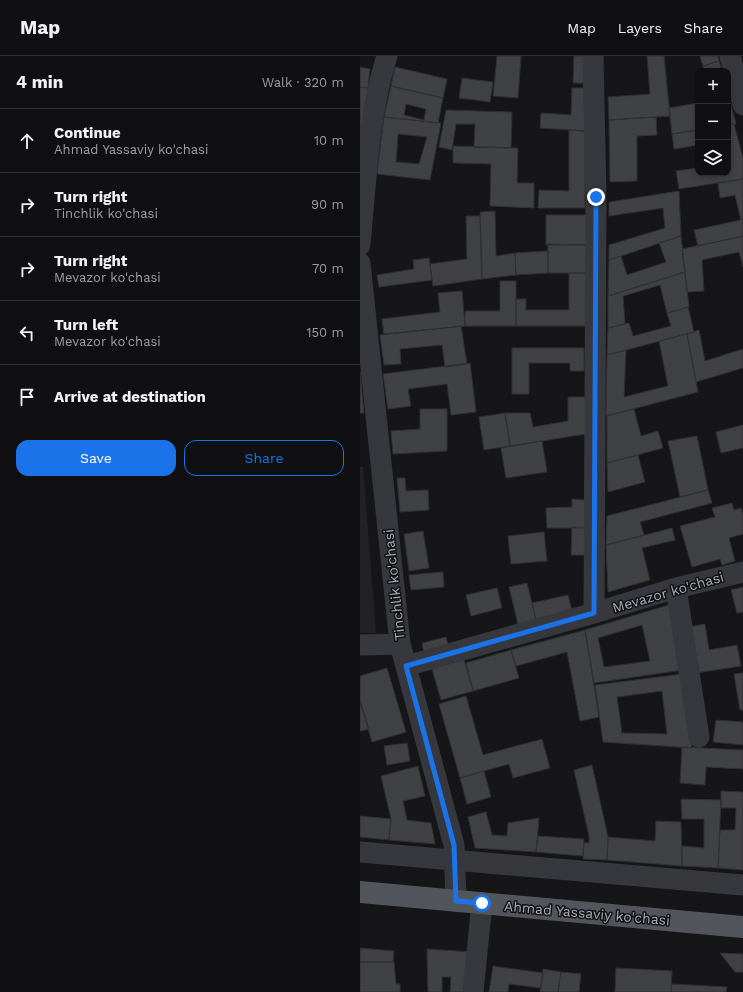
<!DOCTYPE html>
<html lang="en">
<head>
<meta charset="utf-8">
<style>
	:root { --surface:#101012; --page:#1e1e20; --text:#f1f3f6; --muted:#9c9d9f; --line:#303032; --accent:#1a73e8 }
	body { margin:0; font-family:"Work Sans",sans-serif; background:var(--page); color:var(--text) }
	.controls { position:absolute; right:12px; top:12px; display:grid; overflow:hidden; border-radius:8px; box-shadow:0 2px 6px #0003 }
	.controls button { width:36px; height:36px; display:grid; place-items:center; padding:0; border:0; border-bottom:1px solid var(--line); background:var(--surface); color:var(--text); font:20px sans-serif }
	.stop { position:absolute; width:12px; height:12px; margin:-9px; border:3px solid #1a73e8; border-radius:50%; background:#fff }
	.stop.end { background:#1a73e8; border-color:#fff; box-shadow:0 1px 4px #0008 }
	.list { margin:0; padding:0; list-style:none }
	h2 { display:flex; justify-content:space-between; align-items:center; height:52px; margin:0; padding:0 16px; font-size:17px }
	h2 small { font-size:13px; font-weight:400; color:var(--muted) }
	.list li { display:grid; grid-template-columns:26px 1fr auto; gap:12px; align-items:center; box-sizing:border-box; height:64px; padding:0 16px; border-top:1px solid var(--line) }
	.list b { display:block; font-size:15px; white-space:nowrap }
	.list p { margin:0; font-size:13px; white-space:nowrap; color:var(--muted) }
	.list em { font-size:13px; font-style:normal; color:var(--muted) }
	.actions { display:flex; gap:8px; padding:12px 16px }
	.actions a { flex:1; padding:9px 0; border:1px solid var(--accent); border-radius:12px; text-align:center; font-size:14px; color:var(--accent) }
	.actions .main { background:var(--accent); color:#fff }
	.icon { flex:none; width:22px; height:22px; fill:none; stroke:currentColor; stroke-width:2; stroke-linecap:round; stroke-linejoin:round }
	.map { position:relative; flex:none; width:383px; height:936px; overflow:hidden }
	header { display:flex; align-items:center; gap:24px; box-sizing:border-box; height:56px; padding:0 20px; background:var(--surface); border-bottom:1px solid var(--line) }
	header strong { font-size:19px }
	nav { display:flex; gap:22px; margin-inline-start:auto; font-size:14px }
	main { display:flex }
	aside { flex:1; background:var(--surface) }
	.map>svg:first-child { display:block }
	.built { fill:#222225 }
	.building { fill:#404145; stroke:#303034; fill-rule:evenodd }
	.lines { fill:none; stroke-linecap:round; stroke-linejoin:round }
	.minor { stroke:#37383d; stroke-width:21 }
	.major { stroke:#53555c; stroke-width:22 }
	.route { stroke:#1a73e8; stroke-width:5 }
	.labels { text-anchor:middle; dominant-baseline:central; stroke-width:3; stroke-linejoin:round; paint-order:stroke }
	.street-label { font-size:14px; fill:#a8adb8; stroke:#111113 }
</style>
</head>
<body>
<header>
<strong>Map</strong>
<nav><a>Map</a><a>Layers</a><a>Share</a></nav>
</header>
<main>
<aside>
<h2>4 min<small>Walk · 320 m</small></h2>
<ul class="list">
<li><svg class="icon" aria-label="ahead" viewBox="0 0 24 24"><path d="M12 20V5M6 11l6-6 6 6"/></svg><div><b>Continue</b><p>Ahmad Yassaviy ko'chasi</p></div><em>10 m</em></li>
<li><svg class="icon" aria-label="right" viewBox="0 0 24 24"><path d="M7 20v-9h11M14 6l5 5-5 5"/></svg><div><b>Turn right</b><p>Tinchlik ko'chasi</p></div><em>90 m</em></li>
<li><svg class="icon" aria-label="right" viewBox="0 0 24 24"><path d="M7 20v-9h11M14 6l5 5-5 5"/></svg><div><b>Turn right</b><p>Mevazor ko'chasi</p></div><em>70 m</em></li>
<li><svg class="icon" aria-label="left" viewBox="0 0 24 24"><path d="M17 20v-9H6M10 6l-5 5 5 5"/></svg><div><b>Turn left</b><p>Mevazor ko'chasi</p></div><em>150 m</em></li>
<li><svg class="icon" aria-label="arrive" viewBox="0 0 24 24"><path d="M6 21V4h12l-3 4 3 4H6"/></svg><div><b>Arrive at destination</b></div></li>
</ul>
<div class="actions"><a class="main">Save</a><a>Share</a></div>
</aside>
<div class="map">
<svg width="383" height="936" viewBox="0 0 383 936">
	<rect width="100%" height="100%" fill="#161618"/>
	<!-- built -->
	<path class="built" d="M 0,411 L 3,411 L 16,577 L 0,577 Z"/>
	<!-- building -->
	<path class="building" d="M 137,0 L 161,0 L 158,42 L 133,40 Z
		M 214,0 L 228,0 L 227,27 L 213,27 Z
		M 287,0 L 304,0 L 310,60 L 249,64 L 248,41 L 290,38 Z
		M 340,0 L 358,0 L 359,5 L 343,10 Z
		M 359,5 L 362,15 L 344,15 L 343,10 Z
		M 0,11 L 10,13 L 8,32 L 0,31 Z
		M 35,11 L 87,23 L 83,42 L 31,30 Z
		M 102,22 L 133,26 L 130,46 L 99,42 Z
		M 31,30 L 83,42 L 78,67 L 24,61 ZM 46,48 L 66,53 L 64,64 L 44,59 Z
		M 0,31 L 8,32 L 0,85 Z
		M 212,32 L 226,32 L 225,75 L 180,72 L 181,57 L 211,59 Z
		M 368,38 L 376,68 L 368,69 Z
		M 338,47 L 338,74 L 312,78 L 309,52 Z
		M 86,54 L 152,56 L 151,92 L 114,91 L 115,68 L 96,68 L 92,94 L 79,91 Z
		M 24,61 L 81,67 L 70,124 L 17,118 ZM 38,78 L 67,81 L 59,108 L 36,106 Z
		M 296,61 L 297,79 L 277,80 L 277,125 L 250,126 L 249,64 Z
		M 374,68 L 383,102 L 383,123 L 319,133 L 316,115 L 338,112 L 338,117 L 368,117 L 368,69 Z
		M 209,74 L 225,75 L 225,152 L 178,152 L 179,134 L 209,135 Z
		M 338,74 L 338,89 L 314,93 L 312,78 Z
		M 93,90 L 158,92 L 157,127 L 174,127 L 174,152 L 130,150 L 131,108 L 93,107 Z
		M 383,123 L 383,180 L 338,190 L 334,174 L 381,164 L 375,139 L 360,142 L 358,127 Z
		M 319,135 L 321,180 L 249,204 L 249,189 L 305,172 L 303,152 L 249,160 L 249,146 Z
		M 135,155 L 136,200 L 155,197 L 156,219 L 122,223 L 120,156 Z
		M 186,159 L 227,159 L 227,189 L 186,189 Z
		M 106,160 L 120,160 L 122,223 L 73,230 L 70,208 L 107,203 Z
		M 321,180 L 325,216 L 248,240 L 249,204 L 261,200 L 267,219 L 306,206 L 299,187 Z
		M 383,180 L 383,211 L 379,196 L 342,204 L 344,235 L 327,236 L 322,193 Z
		M 188,188 L 227,189 L 226,217 L 188,217 Z
		M 188,195 L 188,217 L 156,219 L 155,197 Z
		M 69,202 L 72,224 L 19,231 L 17,219 L 54,213 L 53,204 Z
		M 325,216 L 329,251 L 307,257 L 300,229 L 263,240 L 265,268 L 248,272 L 248,240 Z
		M 209,217 L 226,217 L 226,270 L 156,270 L 156,243 L 166,243 L 166,254 L 209,254 Z
		M 140,225 L 156,225 L 156,270 L 105,270 L 105,255 L 140,255 Z
		M 102,235 L 105,270 L 24,278 L 22,263 L 80,256 L 78,237 Z
		M 328,251 L 334,276 L 247,299 L 248,272 L 269,267 L 273,280 L 311,270 L 307,257 Z
		M 101,270 L 107,308 L 85,311 L 82,289 L 40,293 L 41,308 L 24,309 L 20,279 Z
		M 339,274 L 345,305 L 383,293 L 383,312 L 336,326 L 327,278 Z
		M 327,278 L 338,336 L 246,360 L 247,299 L 266,294 L 264,341 L 308,330 L 299,285 Z
		M 152,292 L 224,292 L 224,315 L 210,315 L 210,307 L 169,307 L 169,338 L 152,338 Z
		M 110,307 L 116,356 L 91,359 L 87,328 L 48,333 L 51,350 L 28,353 L 23,318 Z
		M 0,316 L 4,357 L 0,357 Z
		M 208,341 L 227,341 L 226,378 L 150,390 L 145,357 L 170,357 L 173,371 L 208,365 Z
		M 60,353 L 87,353 L 87,395 L 33,398 L 31,375 L 60,373 Z
		M 274,353 L 281,380 L 298,375 L 303,392 L 247,407 L 247,360 Z
		M 145,357 L 150,390 L 124,394 L 119,361 Z
		M 383,369 L 383,392 L 361,397 L 356,376 Z
		M 337,380 L 348,434 L 320,441 L 308,385 Z
		M 182,385 L 187,416 L 146,422 L 141,392 Z
		M 278,399 L 285,426 L 248,436 L 247,407 Z
		M 37,422 L 45,422 L 46,435 L 68,434 L 69,454 L 40,456 Z
		M 348,434 L 352,447 L 280,466 L 284,479 L 246,489 L 247,460 Z
		M 212,443 L 229,444 L 228,472 L 187,472 L 186,452 L 212,451 Z
		M 372,447 L 374,454 L 381,452 L 383,459 L 383,478 L 369,482 L 375,505 L 362,509 L 360,503 L 332,511 L 320,470 L 355,461 L 352,452 Z
		M 212,471 L 228,472 L 227,499 L 211,499 Z
		M 312,472 L 315,484 L 282,492 L 290,524 L 248,536 L 246,489 Z
		M 63,475 L 69,512 L 49,515 L 44,478 Z
		M 184,476 L 187,505 L 151,508 L 148,480 Z
		M 83,516 L 84,531 L 51,534 L 49,519 Z
		M 167,527 L 176,564 L 158,568 L 149,531 Z
		M 383,531 L 383,556 L 377,557 L 371,534 Z
		M 137,532 L 142,552 L 111,560 L 106,539 Z
		M 208,539 L 212,555 L 176,564 L 172,547 Z
		M 309,549 L 322,614 L 234,627 L 225,574 ZM 282,569 L 290,605 L 244,611 L 238,582 Z
		M 345,568 L 349,594 L 377,589 L 381,610 L 336,617 L 329,571 Z
		M 225,574 L 239,661 L 220,665 L 207,596 L 156,610 L 151,594 Z
		M 86,581 L 90,595 L 65,602 L 62,587 Z
		M 151,594 L 159,622 L 113,635 L 106,607 Z
		M 102,597 L 113,635 L 81,644 L 70,606 Z
		M 27,612 L 46,676 L 12,686 L 0,645 L 0,620 Z
		M 383,617 L 383,654 L 380,654 L 374,618 Z
		M 323,618 L 332,692 L 243,686 L 235,629 ZM 302,635 L 307,678 L 262,677 L 257,641 Z
		M 106,640 L 123,699 L 182,683 L 190,712 L 153,722 L 149,708 L 100,722 L 79,648 Z
		M 0,645 L 9,673 L 0,675 Z
		M 356,664 L 383,666 L 383,689 L 353,686 Z
		M 47,687 L 50,705 L 27,709 L 24,690 Z
		M 322,691 L 383,694 L 383,713 L 346,711 L 345,729 L 320,727 Z
		M 232,709 L 248,781 L 247,804 L 223,803 L 224,787 L 229,787 L 229,780 L 214,714 Z
		M 58,710 L 65,740 L 43,745 L 47,764 L 71,767 L 75,788 L 29,784 L 31,763 L 21,720 Z
		M 124,715 L 131,741 L 107,748 L 100,722 Z
		M 361,735 L 383,736 L 383,814 L 358,812 L 360,774 L 375,774 L 376,752 L 361,752 Z
		M 321,743 L 361,744 L 358,812 L 322,810 L 322,790 L 344,792 L 344,763 L 322,763 Z
		M 126,756 L 132,779 L 147,780 L 148,767 L 179,762 L 176,796 L 115,792 L 108,761 Z
		M 0,760 L 31,763 L 29,784 L 0,781 Z
		M 296,765 L 321,766 L 322,810 L 247,804 L 248,781 L 295,785 Z
		M 178,780 L 224,783 L 223,800 L 176,796 Z
		M 0,892 L 34,895 L 33,906 L 0,906 Z
		M 67,893 L 112,896 L 108,936 L 90,936 L 91,921 L 82,921 L 82,936 L 68,936 Z
		M 360,897 L 383,898 L 383,916 L 375,916 Z
		M 0,906 L 34,906 L 36,928 L 40,928 L 40,936 L 0,936 Z
		M 133,910 L 183,917 L 181,932 L 149,928 L 148,936 L 129,936 Z
		M 256,912 L 312,915 L 311,936 L 255,936 Z
		M 183,913 L 201,916 L 198,936 L 180,936 Z
		M 201,916 L 221,918 L 219,936 L 198,936 Z
		M 312,928 L 367,931 L 366,936 L 311,936 Z"/>
	<g class="lines">
		<!-- minor -->
		<path class="minor" d="M 233,0 L 236,141 L 234,557
			M 370,0 L 383,49
			M 0,189 C 6,126 8,61 27,0
			M 0,207 L 40,588 L 94,789 L 96,845
			M 316,532 L 339,681
			M 0,589 L 40,588
			M 46,610 L 234,557 L 316,532 L 383,516
			M 0,796 L 383,829
			M 113,936 L 122,847"/>
		<!-- major -->
		<path class="major" d="M 0,836 L 383,871"/>
	</g>
	<g class="lines">
		<!-- route -->
		<path class="route" d="M 122,847 L 96,845 L 94,789 L 46,610 L 234,557 L 236,141"/>
	</g>
	<g class="labels">
		<!-- street labels -->
		<g class="street-label">
			<text transform="translate(34 529) rotate(-96)">Tinchlik ko'chasi</text>
			<text transform="translate(308 536) rotate(-16)">Mevazor ko'chasi</text>
			<text transform="translate(227 857) rotate(5)">Ahmad Yassaviy ko'chasi</text>
		</g>
	</g>
</svg>
<div class="controls">
<button>+</button>
<button>−</button>
<button><svg class="icon" aria-label="layers" viewBox="0 0 24 24"><path d="M12 4l9 5-9 5-9-5zM3 14l9 5 9-5"/></svg></button>
</div>
<div class="stop" style="left:122px;top:847px"></div>
<div class="stop end" style="left:236px;top:141px"></div>
</div>
</main>
</body>
</html>
